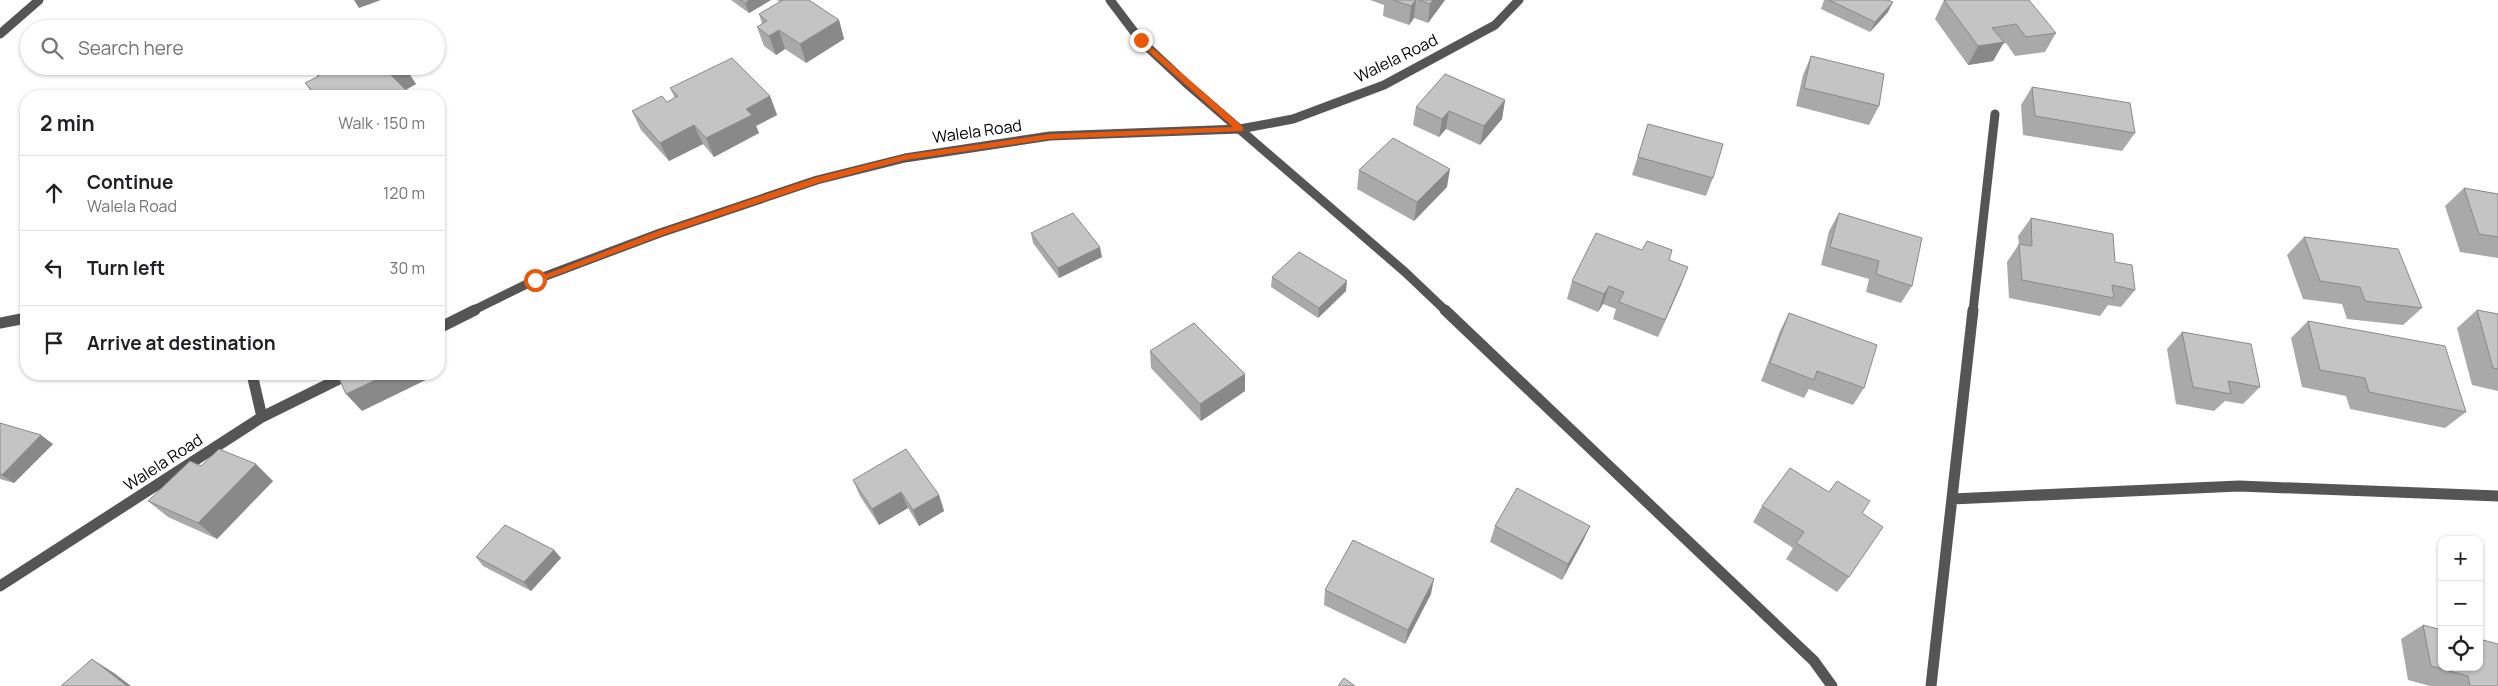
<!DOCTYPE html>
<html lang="en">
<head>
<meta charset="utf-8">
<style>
	:root { --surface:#fff; --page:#f6f6f6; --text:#202124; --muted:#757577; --line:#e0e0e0 }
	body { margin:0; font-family:Manrope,sans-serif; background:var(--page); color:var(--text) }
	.controls { position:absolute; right:15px; bottom:15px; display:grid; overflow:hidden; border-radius:10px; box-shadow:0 1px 4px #0004 }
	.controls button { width:45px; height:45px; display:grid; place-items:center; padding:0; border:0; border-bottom:1px solid var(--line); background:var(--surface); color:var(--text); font:25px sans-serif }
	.stop { position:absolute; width:15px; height:15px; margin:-11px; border:4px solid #ea580c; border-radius:50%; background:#fff }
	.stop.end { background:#ea580c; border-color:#fff; box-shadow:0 1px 5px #0008 }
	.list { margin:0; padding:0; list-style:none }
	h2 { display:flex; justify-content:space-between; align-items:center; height:65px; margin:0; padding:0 20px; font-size:21px }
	h2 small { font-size:16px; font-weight:400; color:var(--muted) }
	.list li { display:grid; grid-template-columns:32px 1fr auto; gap:15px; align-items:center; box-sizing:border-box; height:75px; padding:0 20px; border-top:1px solid var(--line) }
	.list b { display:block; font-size:19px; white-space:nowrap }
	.list p { margin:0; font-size:16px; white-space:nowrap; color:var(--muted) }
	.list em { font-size:16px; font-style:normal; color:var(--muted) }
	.icon { flex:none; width:28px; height:28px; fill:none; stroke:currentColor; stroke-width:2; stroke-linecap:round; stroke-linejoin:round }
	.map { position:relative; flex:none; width:2498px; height:686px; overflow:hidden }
	.search { position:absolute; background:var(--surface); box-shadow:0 1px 4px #0004; left:20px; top:20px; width:425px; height:55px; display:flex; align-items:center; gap:12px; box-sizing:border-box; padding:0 18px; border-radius:28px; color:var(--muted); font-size:19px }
	.panel { position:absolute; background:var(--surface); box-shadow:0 1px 4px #0004; left:20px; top:90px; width:425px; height:290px; border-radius:20px }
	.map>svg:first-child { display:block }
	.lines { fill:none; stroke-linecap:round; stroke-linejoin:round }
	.street-far1 { stroke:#555; stroke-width:9 }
	.street { stroke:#555; stroke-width:11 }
	.wall { fill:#a9a9a9 }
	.shaded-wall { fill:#898989 }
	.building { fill:#c4c4c4; stroke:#898989 }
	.route { fill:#ea580c }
	.labels { text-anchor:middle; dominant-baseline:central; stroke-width:4; stroke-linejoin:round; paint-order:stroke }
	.street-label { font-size:16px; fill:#000; stroke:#fff }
</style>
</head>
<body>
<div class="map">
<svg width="2498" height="686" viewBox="0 0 2498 686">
	<rect width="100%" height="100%" fill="#fff"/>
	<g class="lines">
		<!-- street-far1 -->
		<path class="street-far1" d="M 1110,0 L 1141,41 L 1186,83 L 1405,272 L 1446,311
			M 0,34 L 39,0
			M 472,311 L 535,280 L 660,233 L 817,180 L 905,158 L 1050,136 L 1240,129 L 1293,119 L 1384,85 L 1495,25 L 1519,0
			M 1973,311 L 1995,114"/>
		<!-- street -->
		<path class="street" d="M 1445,310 L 1814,661 L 1832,686
			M 0,323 L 26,318
			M 439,328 L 475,310
			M 252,374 L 262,417
			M 1952,499 L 2239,486 L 2498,496
			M 0,586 L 262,417 L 349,374
			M 1931,686 L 1973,310"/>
	</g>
	<!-- wall -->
	<path class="wall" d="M 731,0 L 771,0 L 749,13 Z
		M 777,0 L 809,0 L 839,20 L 844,39 L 806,63 L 785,49 L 776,55 L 764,46 L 757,27 L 762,24 L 759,14 L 780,2 Z
		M 1370,0 L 1445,0 L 1428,23 L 1414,18 L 1409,25 L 1383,16 L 1384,5 Z
		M 1824,0 L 1888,0 L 1888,12 L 1870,32 L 1821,9 Z
		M 1944,0 L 2056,33 L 2045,52 L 2015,56 L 2006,43 L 2003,44 L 1993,61 L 1968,65 L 1935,19 Z
		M 1811,56 L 1879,106 L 1869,125 L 1796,106 L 1803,75 Z
		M 311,66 L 404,66 L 416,84 L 406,90 L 412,96 L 314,96 L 305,83 L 318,77 Z
		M 2032,87 L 2135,133 L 2122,151 L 2023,135 L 2021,105 Z
		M 670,88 L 770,96 L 777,115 L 756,126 L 759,133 L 714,157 L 703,144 L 669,161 L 641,130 L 632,111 L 667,102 L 675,98 Z
		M 1505,100 L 1502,119 L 1480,145 L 1446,129 L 1439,137 L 1413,125 L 1416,107 Z
		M 1648,124 L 1713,178 L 1706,196 L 1632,175 Z
		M 1359,170 L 1447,187 L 1414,221 L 1357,189 Z
		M 2464,188 L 2498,194 L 2498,258 L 2460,252 L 2445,206 Z
		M 1839,213 L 1912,286 L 1901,303 L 1866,292 L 1869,279 L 1821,265 L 1829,231 Z
		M 2031,218 L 2115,262 L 2135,290 L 2121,307 L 2108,305 L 2100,316 L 2009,298 L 2007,262 L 2019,244 L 2018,236 Z
		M 1031,233 L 1102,257 L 1059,278 L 1033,243 Z
		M 2304,237 L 2422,308 L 2403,325 L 2347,319 L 2342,304 L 2303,299 L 2287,255 Z
		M 1669,260 L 1681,285 L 1658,337 L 1613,319 L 1616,309 L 1603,304 L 1598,312 L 1567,299 L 1572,281 Z
		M 1272,277 L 1346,291 L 1318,318 L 1271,287 Z
		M 2477,310 L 2498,314 L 2498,391 L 2472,385 L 2457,328 Z
		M 1789,313 L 1864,388 L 1853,405 L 1809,389 L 1804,398 L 1761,381 L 1780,331 Z
		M 2308,321 L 2466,412 L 2445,428 L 2350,409 L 2346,396 L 2302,387 L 2291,338 Z
		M 2182,332 L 2260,387 L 2243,404 L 2225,401 L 2214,411 L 2176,404 L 2167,349 Z
		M 1150,351 L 1245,374 L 1245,391 L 1201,421 L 1151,368 Z
		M 0,423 L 53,444 L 14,483 L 0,479 Z
		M 201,466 L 273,481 L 217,539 L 168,517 L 148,501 Z
		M 853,480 L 939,495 L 944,511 L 919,526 L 908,508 L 879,525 L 860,496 Z
		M 1762,506 L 1862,513 L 1849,577 L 1837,592 L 1786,559 L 1793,548 L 1753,522 Z
		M 1495,526 L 1590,526 L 1583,541 L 1562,580 L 1490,542 Z
		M 554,550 L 561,558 L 531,591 L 483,566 L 476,557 Z
		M 1325,590 L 1431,594 L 1405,644 L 1324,605 Z
		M 2423,625 L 2498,686 L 2430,686 L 2408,680 L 2401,639 Z"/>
	<!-- shaded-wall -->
	<path class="shaded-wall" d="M 354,0 L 381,0 L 359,8 Z
		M 750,0 L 771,0 L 749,13 L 745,3 Z
		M 1416,0 L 1414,18 L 1409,25 L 1411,6 Z
		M 1433,0 L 1445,0 L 1428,23 L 1430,4 Z
		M 1893,2 L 1888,12 L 1870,32 L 1875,22 Z
		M 839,20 L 844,39 L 806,63 L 800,44 Z
		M 779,30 L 785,49 L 776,55 L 769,36 Z
		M 2004,42 L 1993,61 L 1968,65 L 1978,46 Z
		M 403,66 L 404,66 L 416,84 L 401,92 L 389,73 Z
		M 770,96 L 777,115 L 756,126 L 759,133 L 714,157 L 706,138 L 746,109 Z
		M 1505,100 L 1502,119 L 1480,145 L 1484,126 Z
		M 1449,111 L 1446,129 L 1439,137 L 1442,119 Z
		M 694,125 L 703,144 L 669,161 L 660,143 Z
		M 1450,169 L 1447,187 L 1414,221 L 1417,202 Z
		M 1100,247 L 1102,257 L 1059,278 L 1058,268 Z
		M 1688,267 L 1681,285 L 1658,337 L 1665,320 Z
		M 1347,281 L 1346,291 L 1318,318 L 1319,308 Z
		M 1609,286 L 1603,304 L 1598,312 L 1604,294 Z
		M 388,374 L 430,374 L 432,377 L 362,411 L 346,394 Z
		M 1245,374 L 1245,391 L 1201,421 L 1200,404 Z
		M 41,435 L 53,444 L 14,483 L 2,475 Z
		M 256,464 L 273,481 L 217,539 L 198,523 Z
		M 901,492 L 908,508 L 879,525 L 872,509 Z
		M 939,495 L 944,511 L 919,526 L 913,510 Z
		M 1590,526 L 1583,541 L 1562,580 L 1568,564 Z
		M 554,550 L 561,558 L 531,591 L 524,582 Z
		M 1434,579 L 1431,594 L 1405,644 L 1408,630 Z
		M 92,659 L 114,673 L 131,686 L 127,686 Z"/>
	<!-- building -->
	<path class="building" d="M 740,0 L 750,0 L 745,3 Z
		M 783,0 L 809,0 L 839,20 L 800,44 L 779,30 L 769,36 L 757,27 L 767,21 L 759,14 Z
		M 1393,0 L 1416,0 L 1411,6 Z
		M 1419,0 L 1433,0 L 1430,4 Z
		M 1829,0 L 1888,0 L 1893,2 L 1875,22 Z
		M 1944,0 L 2029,0 L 2056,33 L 2026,37 L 2016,24 L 1992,28 L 2004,42 L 1978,46 Z
		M 1811,56 L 1884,74 L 1879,106 L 1804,88 Z
		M 732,58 L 770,96 L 746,109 L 752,115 L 706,138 L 694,125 L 660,143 L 632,111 L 662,96 L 667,102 L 678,96 L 670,88 Z
		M 311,66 L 403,66 L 389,73 L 412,96 L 317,96 L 305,83 L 319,76 Z
		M 1445,74 L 1505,100 L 1484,126 L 1449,111 L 1442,119 L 1416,107 Z
		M 2032,87 L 2130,103 L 2135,133 L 2035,116 Z
		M 1648,124 L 1723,144 L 1713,178 L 1638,157 Z
		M 1393,138 L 1450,169 L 1417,202 L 1359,170 Z
		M 2464,188 L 2498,194 L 2498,237 L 2479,234 Z
		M 1073,213 L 1100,247 L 1058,268 L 1031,233 Z
		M 1839,213 L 1922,238 L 1912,286 L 1876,274 L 1879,261 L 1830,247 Z
		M 2031,218 L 2113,234 L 2115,262 L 2132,265 L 2135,290 L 2112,285 L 2114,298 L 2022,280 L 2019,244 L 2032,246 Z
		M 1596,233 L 1642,250 L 1647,241 L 1672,250 L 1669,260 L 1688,267 L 1665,320 L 1619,302 L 1624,292 L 1609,286 L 1604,294 L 1572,281 Z
		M 2304,237 L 2398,249 L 2422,308 L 2365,301 L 2360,287 L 2320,281 Z
		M 1299,252 L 1347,281 L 1319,308 L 1272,277 Z
		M 2477,310 L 2498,314 L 2498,369 L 2493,368 Z
		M 1789,313 L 1877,345 L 1864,388 L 1817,371 L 1814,380 L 1770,363 Z
		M 2308,321 L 2445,346 L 2466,412 L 2369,392 L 2365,378 L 2320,370 Z
		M 1194,323 L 1245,374 L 1200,404 L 1150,351 Z
		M 2182,332 L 2251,344 L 2260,387 L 2228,381 L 2231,394 L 2193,387 Z
		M 337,374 L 388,374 L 346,394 Z
		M 0,423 L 41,435 L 2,475 L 0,474 Z
		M 219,449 L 256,464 L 198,523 L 148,501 L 190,461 L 201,466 Z
		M 906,449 L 939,495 L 913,510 L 901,492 L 872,509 L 853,480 Z
		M 1790,468 L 1829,492 L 1837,481 L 1870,501 L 1862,513 L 1883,527 L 1849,577 L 1796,543 L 1804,532 L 1762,506 Z
		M 1517,488 L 1590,526 L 1568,564 L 1495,526 Z
		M 505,525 L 554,550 L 524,582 L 476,557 Z
		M 1353,540 L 1434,579 L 1408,630 L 1325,590 Z
		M 2423,625 L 2442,630 L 2442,667 L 2479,667 L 2479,639 L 2498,644 L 2498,686 L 2470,686 L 2468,676 L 2431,666 Z
		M 92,659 L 127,686 L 61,686 Z
		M 1344,678 L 1355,686 L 1338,686 Z"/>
	<!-- route -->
	<path class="route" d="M 1141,38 L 1243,127 L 1243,131 L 1050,139 L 905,160 L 818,183 L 663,235 L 538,282 L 531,280 L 658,231 L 814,178 L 905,155 L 1050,134 L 1233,127 L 1138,42 Z"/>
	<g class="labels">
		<!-- street labels -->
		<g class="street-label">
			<text transform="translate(1396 58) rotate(-26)">Walela Road</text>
			<text transform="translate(977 131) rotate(-8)">Walela Road</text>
			<text transform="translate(163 462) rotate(-33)">Walela Road</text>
		</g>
	</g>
</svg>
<div class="controls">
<button>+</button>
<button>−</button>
<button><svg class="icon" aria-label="locate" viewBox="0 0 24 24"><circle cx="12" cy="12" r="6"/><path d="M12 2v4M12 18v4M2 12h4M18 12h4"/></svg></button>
</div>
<div class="stop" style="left:535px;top:280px"></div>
<div class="stop end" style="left:1141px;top:40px"></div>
<div class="search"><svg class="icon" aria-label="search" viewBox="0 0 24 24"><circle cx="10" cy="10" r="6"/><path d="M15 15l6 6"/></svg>Search here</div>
<section class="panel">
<h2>2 min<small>Walk · 150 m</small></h2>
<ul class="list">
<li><svg class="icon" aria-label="ahead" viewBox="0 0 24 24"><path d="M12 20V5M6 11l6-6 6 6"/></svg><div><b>Continue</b><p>Walela Road</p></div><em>120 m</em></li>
<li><svg class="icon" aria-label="left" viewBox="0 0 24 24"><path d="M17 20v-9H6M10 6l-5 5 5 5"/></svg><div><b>Turn left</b></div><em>30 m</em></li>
<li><svg class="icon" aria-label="arrive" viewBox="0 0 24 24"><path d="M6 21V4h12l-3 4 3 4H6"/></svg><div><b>Arrive at destination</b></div></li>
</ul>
</section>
</div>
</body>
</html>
